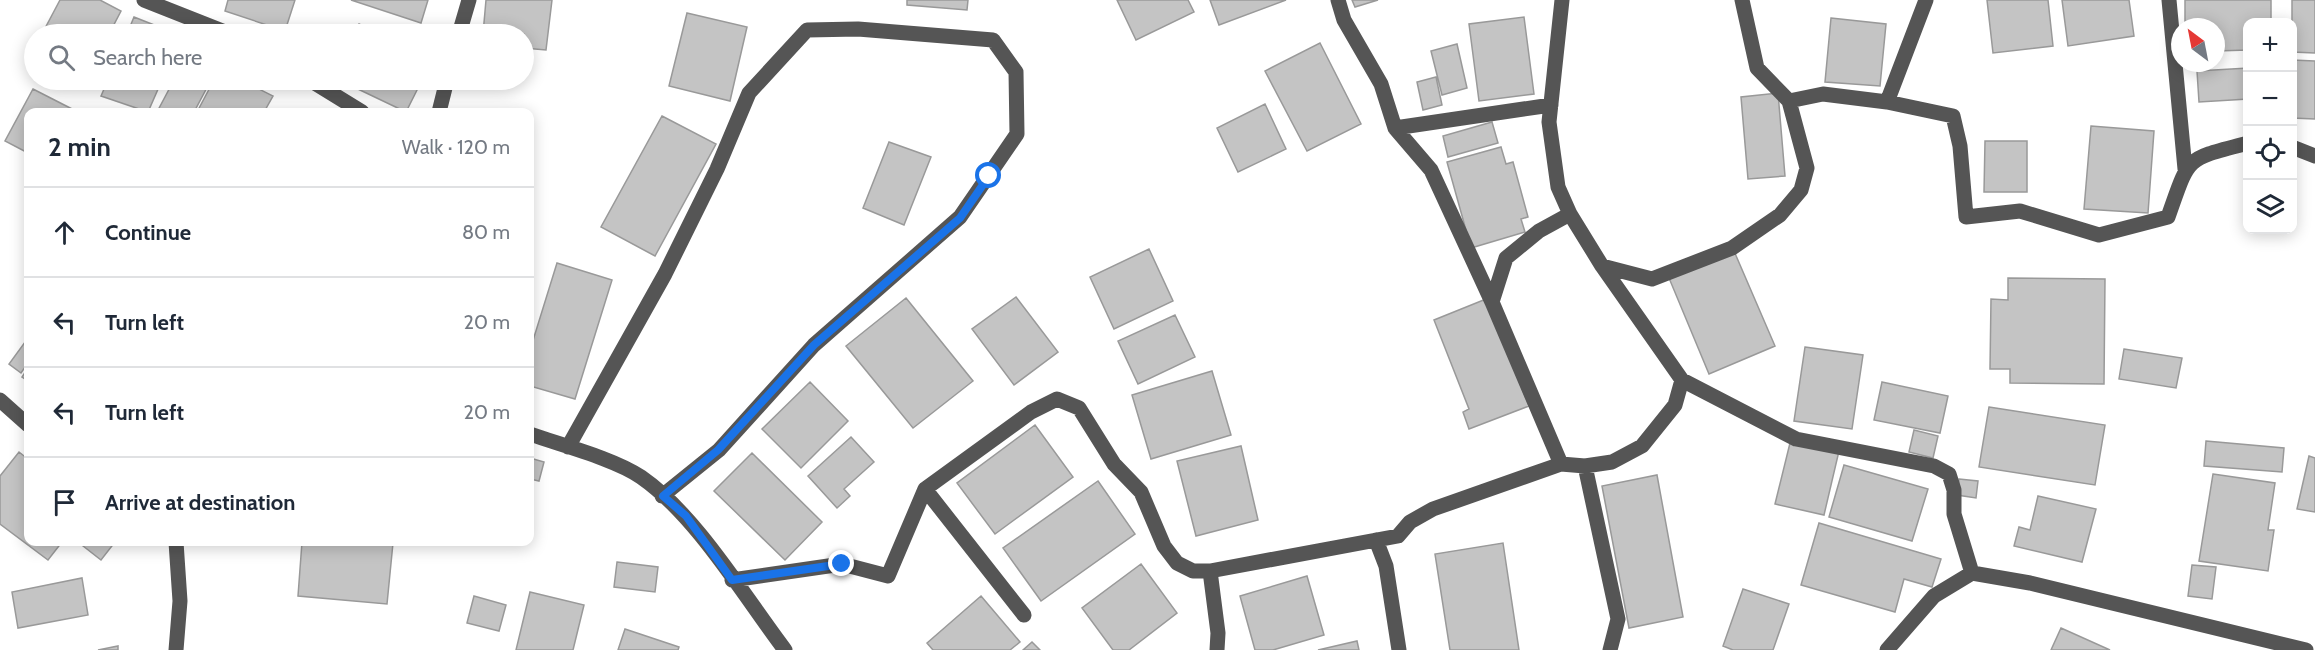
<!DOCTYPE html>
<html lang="en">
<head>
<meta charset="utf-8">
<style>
	:root { --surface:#fff; --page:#f6f6f7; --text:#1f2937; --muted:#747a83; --line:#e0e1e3 }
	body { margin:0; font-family:Cabin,sans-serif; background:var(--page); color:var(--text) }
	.controls { position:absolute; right:18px; top:18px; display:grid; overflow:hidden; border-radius:12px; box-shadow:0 3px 15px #0003 }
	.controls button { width:54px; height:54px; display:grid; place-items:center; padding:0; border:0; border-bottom:2px solid var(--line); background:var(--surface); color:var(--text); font:30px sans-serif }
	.compass { position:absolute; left:2171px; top:18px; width:54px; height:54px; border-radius:50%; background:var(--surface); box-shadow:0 3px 15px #0003; rotate:328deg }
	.stop { position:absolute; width:18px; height:18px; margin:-14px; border:4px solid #1a73e8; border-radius:50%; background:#fff }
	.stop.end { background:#1a73e8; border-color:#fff; box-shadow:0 2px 6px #0008 }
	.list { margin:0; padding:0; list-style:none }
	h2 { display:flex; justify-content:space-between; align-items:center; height:78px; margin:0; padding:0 24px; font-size:26px }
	h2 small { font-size:20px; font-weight:400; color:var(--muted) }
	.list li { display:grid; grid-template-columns:39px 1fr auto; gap:18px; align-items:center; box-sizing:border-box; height:90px; padding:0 24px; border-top:2px solid var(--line) }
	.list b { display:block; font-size:22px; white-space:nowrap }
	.list em { font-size:20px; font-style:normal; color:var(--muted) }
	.icon { flex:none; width:33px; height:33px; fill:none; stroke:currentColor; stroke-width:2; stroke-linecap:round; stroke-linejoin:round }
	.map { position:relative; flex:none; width:2315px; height:650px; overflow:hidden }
	.search { position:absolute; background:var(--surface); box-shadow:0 3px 15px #0003; left:24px; top:24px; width:510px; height:66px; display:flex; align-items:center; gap:15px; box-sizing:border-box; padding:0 21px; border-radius:33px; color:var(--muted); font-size:22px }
	.panel { position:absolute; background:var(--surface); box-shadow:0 3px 15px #0003; left:24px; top:108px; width:510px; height:438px; border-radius:12px }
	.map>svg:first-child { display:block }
	.building { fill:#c4c4c4; stroke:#999; stroke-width:1.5 }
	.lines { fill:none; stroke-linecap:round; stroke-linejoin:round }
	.minor { stroke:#555; stroke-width:15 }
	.route { stroke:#1a73e8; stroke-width:8 }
</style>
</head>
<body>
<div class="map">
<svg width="2315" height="650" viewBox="0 0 2315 650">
	<rect width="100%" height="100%" fill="#fff"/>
	<!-- building -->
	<path class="building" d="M 60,0 L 100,0 L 121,11 L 109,34 L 42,34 Z
		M 228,0 L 295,0 L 285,31 L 225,11 Z
		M 351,0 L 428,0 L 421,23 Z
		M 486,0 L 552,0 L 546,50 L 524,48 L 524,34 L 483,34 Z
		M 907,0 L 968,0 L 967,10 L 907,5 Z
		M 1117,0 L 1188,0 L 1194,12 L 1136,40 Z
		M 1210,0 L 1286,0 L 1219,25 Z
		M 1352,0 L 1378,0 L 1355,7 Z
		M 1987,0 L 2048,0 L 2053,46 L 1993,53 Z
		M 2062,0 L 2129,0 L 2134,36 L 2068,46 Z
		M 2185,0 L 2271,0 L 2271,22 L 2248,22 L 2248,50 L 2216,51 L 2216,27 L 2185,27 Z
		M 2292,0 L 2315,0 L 2315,53 L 2292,52 Z
		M 687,13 L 747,27 L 730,101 L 669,86 Z
		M 134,17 L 177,34 L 127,34 Z
		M 1524,17 L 1534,94 L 1479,101 L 1469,24 Z
		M 1831,18 L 1886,24 L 1880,86 L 1825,82 Z
		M 359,24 L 380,34 L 354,34 Z
		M 1320,43 L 1361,124 L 1307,151 L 1265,71 Z
		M 1457,44 L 1467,88 L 1442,95 L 1431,51 Z
		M 34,49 L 34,65 L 28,61 Z
		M 2292,60 L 2315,61 L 2315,119 L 2292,118 Z
		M 2248,68 L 2248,99 L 2199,102 L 2197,71 Z
		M 1436,77 L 1442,105 L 1423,110 L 1417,82 Z
		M 64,80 L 85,80 L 81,88 Z
		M 108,80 L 162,80 L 148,112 L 101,96 Z
		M 174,80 L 211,80 L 194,112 L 157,112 Z
		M 214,80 L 241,80 L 273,96 L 264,112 L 197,112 Z
		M 339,80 L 422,80 L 406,112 Z
		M 33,89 L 78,112 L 28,112 L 28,153 L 5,141 Z
		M 1778,93 L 1785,176 L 1748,179 L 1741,97 Z
		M 1265,104 L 1286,149 L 1238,172 L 1217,128 Z
		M 662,116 L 716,144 L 655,256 L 601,227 Z
		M 1492,122 L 1498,143 L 1448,157 L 1443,136 Z
		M 2091,126 L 2154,131 L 2148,213 L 2084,209 Z
		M 1985,141 L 2027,141 L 2027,192 L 1984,192 Z
		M 889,142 L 931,157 L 904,225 L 863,208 Z
		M 1501,147 L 1506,164 L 1513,162 L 1528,217 L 1521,219 L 1525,232 L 1471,248 L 1447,162 Z
		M 1149,249 L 1173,301 L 1114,329 L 1090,277 Z
		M 1734,251 L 1775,346 L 1709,374 L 1669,278 Z
		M 557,263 L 612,280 L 575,399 L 530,386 L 530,350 Z
		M 2008,278 L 2105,279 L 2104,384 L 2010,383 L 2010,369 L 1990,369 L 1991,299 L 2008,300 Z
		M 1016,297 L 1058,352 L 1014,385 L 972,329 Z
		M 906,298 L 973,381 L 913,428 L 846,346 Z
		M 1486,299 L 1529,406 L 1469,429 L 1463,412 L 1469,409 L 1434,320 Z
		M 1175,315 L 1195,357 L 1138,384 L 1118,341 Z
		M 28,338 L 28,363 L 21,373 L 9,364 Z
		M 1805,347 L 1863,355 L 1852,429 L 1794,421 Z
		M 2124,349 L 2182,358 L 2176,388 L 2119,379 Z
		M 28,368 L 28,381 L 22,377 Z
		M 1212,371 L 1231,435 L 1151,459 L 1132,395 Z
		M 810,382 L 848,421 L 801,468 L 762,429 Z
		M 1882,382 L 1948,396 L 1940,433 L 1874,420 Z
		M 1989,407 L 2105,425 L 2095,485 L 1979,467 Z
		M 1035,425 L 1073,477 L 995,534 L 957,483 Z
		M 1914,430 L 1938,436 L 1933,458 L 1909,452 Z
		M 851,437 L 874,462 L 844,489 L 850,496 L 837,508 L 808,476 Z
		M 1791,439 L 1839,451 L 1824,515 L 1775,504 Z
		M 2206,441 L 2284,448 L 2282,472 L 2204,466 Z
		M 1241,446 L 1258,520 L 1196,536 L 1177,461 Z
		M 19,452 L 28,459 L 28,542 L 62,542 L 48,560 L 0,524 L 0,476 Z
		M 752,453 L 822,522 L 785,560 L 714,491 Z
		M 2309,456 L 2315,458 L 2315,512 L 2297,509 Z
		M 530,458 L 544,462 L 539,481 L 530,479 Z
		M 1844,465 L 1928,489 L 1912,541 L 1829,517 Z
		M 2213,474 L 2275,483 L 2268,530 L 2274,530 L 2268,571 L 2199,561 Z
		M 1657,475 L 1683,617 L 1629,628 L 1602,486 Z
		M 1959,479 L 1978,481 L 1976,498 L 1957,495 Z
		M 1098,481 L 1135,534 L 1041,601 L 1003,548 Z
		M 2038,496 L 2096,509 L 2082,562 L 2014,546 L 2019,527 L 2030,530 Z
		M 1819,523 L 1941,559 L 1932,587 L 1904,579 L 1895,612 L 1801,585 Z
		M 78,542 L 115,542 L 101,560 Z
		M 302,542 L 393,543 L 387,604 L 298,596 Z
		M 1503,543 L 1519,650 L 1450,650 L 1435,554 Z
		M 617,562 L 658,567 L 655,592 L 614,587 Z
		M 1141,564 L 1177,613 L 1129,650 L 1113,650 L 1082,608 Z
		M 2192,565 L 2216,567 L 2212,599 L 2188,596 Z
		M 1307,576 L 1324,635 L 1273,650 L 1255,650 L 1240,596 Z
		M 82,578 L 88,615 L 18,628 L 12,592 Z
		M 1743,589 L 1789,604 L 1773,650 L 1733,650 L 1723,646 Z
		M 530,592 L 584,605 L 573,650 L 516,650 Z
		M 474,596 L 506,605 L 499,631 L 467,623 Z
		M 981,596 L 1020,642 L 1010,650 L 933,650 L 927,643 Z
		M 2061,628 L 2110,650 L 2051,650 Z
		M 625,629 L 679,647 L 678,650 L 618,650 Z
		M 1357,641 L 1359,650 L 1318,650 Z
		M 1032,642 L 1040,650 L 1023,650 Z
		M 118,646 L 118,650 L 98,650 Z"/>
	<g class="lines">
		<!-- minor -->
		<path class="minor" d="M 144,0 L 230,34
			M 1338,0 L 1344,20 L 1381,84 L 1395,128 L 1431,170 L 1492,302 L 1561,464
			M 1562,0 L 1549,122 L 1558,187 L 1570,214 L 1602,266 L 1682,380 L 1796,439 L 1934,466 L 1949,474 L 1954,490 L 1954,514 L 1972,573
			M 2169,0 L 2185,169
			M 459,34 L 469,0
			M 310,80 L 362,112
			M 1789,101 L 1823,94 L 1887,102 L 1953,116 L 1960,146 L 1966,217 L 2020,211 L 2099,235 L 2168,217 C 2190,155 2184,160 2248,143
			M 1887,102 L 1926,0
			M 439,112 L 447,80
			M 1395,128 L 1551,105
			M 2292,147 L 2315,156
			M 1602,266 L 1652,279 L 1732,248 L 1780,215 L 1801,190 L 1807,168 L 1789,101 L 1757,68 L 1742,0
			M 1492,302 L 1506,258 L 1539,231 L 1570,214
			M 0,400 L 28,425
			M 530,434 C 561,445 615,459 641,477 C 696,515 744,596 785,650
			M 568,447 L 665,274 L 717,169 L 749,93 L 807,30 L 858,29 L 993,40 L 1016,72 L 1017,134 L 960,217 L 814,345 L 719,450 L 662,496
			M 1585,466 L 1618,619 L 1610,650
			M 925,489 L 1024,615
			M 1376,540 L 1386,566 L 1399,650
			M 176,542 L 180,601 L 176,650
			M 1210,571 L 1218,633 L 1217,650
			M 732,580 L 842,564 L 888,576 L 925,489 L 1031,412 L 1057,399 L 1079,408 L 1114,464 L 1141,492 L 1164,546 L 1177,563 L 1193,571 L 1210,571 L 1398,536 L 1410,522 L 1433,509 L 1561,464 L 1585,466 L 1612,462 L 1642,446 L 1675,405 L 1682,380
			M 1887,650 L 1934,596 L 1972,573 L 2030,583 L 2306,650"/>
	</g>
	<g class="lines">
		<!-- route -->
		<path class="route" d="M 842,564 L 732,580 L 686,516 L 663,496 L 718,450 L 814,345 L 960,218 L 989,176"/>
	</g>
</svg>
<div class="controls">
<button>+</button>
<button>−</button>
<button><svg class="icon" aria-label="locate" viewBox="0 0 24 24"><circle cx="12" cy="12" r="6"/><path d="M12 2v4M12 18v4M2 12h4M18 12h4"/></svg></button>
<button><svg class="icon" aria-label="layers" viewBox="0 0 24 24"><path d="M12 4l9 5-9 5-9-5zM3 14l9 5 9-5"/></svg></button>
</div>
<svg class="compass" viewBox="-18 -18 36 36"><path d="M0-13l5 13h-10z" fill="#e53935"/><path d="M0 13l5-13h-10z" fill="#747a83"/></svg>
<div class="stop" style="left:989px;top:176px"></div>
<div class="stop end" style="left:842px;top:564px"></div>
<div class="search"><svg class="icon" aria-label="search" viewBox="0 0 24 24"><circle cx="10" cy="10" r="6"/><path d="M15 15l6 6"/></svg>Search here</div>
<section class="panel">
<h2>2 min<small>Walk · 120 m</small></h2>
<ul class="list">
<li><svg class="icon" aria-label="ahead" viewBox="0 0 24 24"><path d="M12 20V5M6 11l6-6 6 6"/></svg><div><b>Continue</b></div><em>80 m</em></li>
<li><svg class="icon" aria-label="left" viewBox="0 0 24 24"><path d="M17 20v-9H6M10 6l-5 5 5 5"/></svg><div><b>Turn left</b></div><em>20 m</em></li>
<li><svg class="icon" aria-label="left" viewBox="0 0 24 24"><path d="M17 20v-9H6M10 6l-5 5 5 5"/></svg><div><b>Turn left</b></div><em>20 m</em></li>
<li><svg class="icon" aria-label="arrive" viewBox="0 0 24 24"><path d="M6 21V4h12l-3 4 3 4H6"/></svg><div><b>Arrive at destination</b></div></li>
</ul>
</section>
</div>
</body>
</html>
